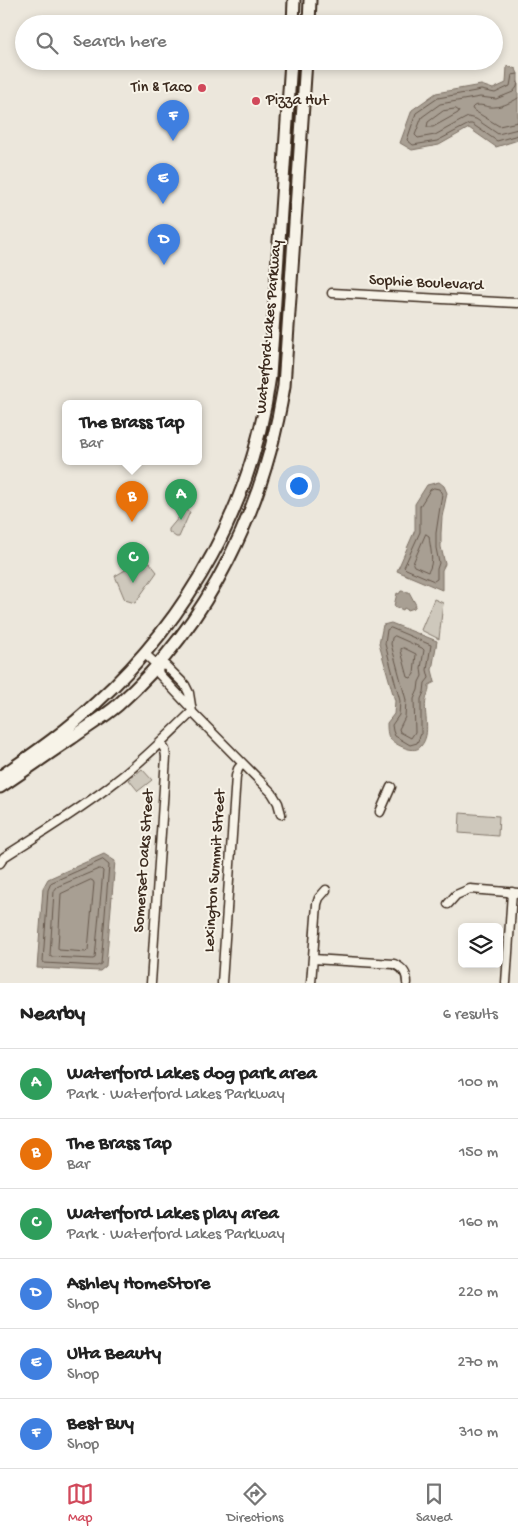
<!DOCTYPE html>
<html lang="en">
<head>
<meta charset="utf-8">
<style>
	:root { --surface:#fff; --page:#f6f6f6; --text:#222; --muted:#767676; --line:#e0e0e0; --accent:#d1495b }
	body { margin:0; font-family:"Gochi Hand",sans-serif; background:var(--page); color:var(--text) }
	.controls { position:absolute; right:15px; bottom:15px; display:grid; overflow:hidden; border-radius:8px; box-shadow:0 2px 8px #0003 }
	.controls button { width:45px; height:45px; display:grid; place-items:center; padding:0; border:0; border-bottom:1px solid var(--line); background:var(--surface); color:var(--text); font:25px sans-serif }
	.you { position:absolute; left:298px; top:485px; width:18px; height:18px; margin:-12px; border:4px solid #fff; border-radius:50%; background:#1a73e8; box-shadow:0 0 0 8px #1a73e833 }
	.badge { display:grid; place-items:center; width:32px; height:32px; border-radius:50%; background:var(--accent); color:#fff; font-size:16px; font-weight:700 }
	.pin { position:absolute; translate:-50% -41px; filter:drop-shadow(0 1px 2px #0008) }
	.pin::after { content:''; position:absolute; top:26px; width:18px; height:15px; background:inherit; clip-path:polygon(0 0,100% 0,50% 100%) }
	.popup { position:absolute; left:62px; top:400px; width:140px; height:65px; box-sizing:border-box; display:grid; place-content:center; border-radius:8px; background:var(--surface); filter:drop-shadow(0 1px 4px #0005); font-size:16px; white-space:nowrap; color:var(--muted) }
	.popup b { font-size:19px; color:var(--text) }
	.popup::after { content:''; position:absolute; left:50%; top:100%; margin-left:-10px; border:10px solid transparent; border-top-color:var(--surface) }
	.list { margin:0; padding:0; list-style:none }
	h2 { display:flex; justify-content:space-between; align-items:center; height:65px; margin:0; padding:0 20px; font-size:21px }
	h2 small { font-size:16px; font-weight:400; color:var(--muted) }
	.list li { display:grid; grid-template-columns:32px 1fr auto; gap:15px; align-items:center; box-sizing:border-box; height:70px; padding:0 20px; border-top:1px solid var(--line) }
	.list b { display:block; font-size:19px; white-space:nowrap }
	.list p { margin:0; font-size:16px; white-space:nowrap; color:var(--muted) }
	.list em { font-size:16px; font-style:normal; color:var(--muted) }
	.icon { flex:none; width:28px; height:28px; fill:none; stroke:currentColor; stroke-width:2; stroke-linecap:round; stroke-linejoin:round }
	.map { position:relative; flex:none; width:518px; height:983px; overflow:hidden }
	.search { position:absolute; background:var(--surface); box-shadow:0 2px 8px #0003; left:15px; right:15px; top:15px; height:55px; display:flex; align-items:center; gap:12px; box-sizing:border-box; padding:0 18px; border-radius:28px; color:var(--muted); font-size:19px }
	.sheet { height:485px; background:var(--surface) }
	nav { display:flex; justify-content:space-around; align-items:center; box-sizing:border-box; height:70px; border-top:1px solid var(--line); background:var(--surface); font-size:14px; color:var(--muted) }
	nav a { display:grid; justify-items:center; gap:2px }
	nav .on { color:var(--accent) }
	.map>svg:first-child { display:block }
	.green { fill:#cec8bc; stroke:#84796d }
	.water { fill:#a89f93; stroke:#7c7064 }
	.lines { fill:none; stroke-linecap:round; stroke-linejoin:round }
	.shore { stroke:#67594d; stroke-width:1 }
	.street-casing { stroke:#3b2a1e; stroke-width:11 }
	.secondary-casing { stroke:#3b2a1e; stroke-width:15 }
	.street { stroke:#f7f3e8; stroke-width:8 }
	.secondary { stroke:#f7f3e8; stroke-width:11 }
	.poi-dot { fill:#d1495b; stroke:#f7f3e8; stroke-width:2 }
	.labels { text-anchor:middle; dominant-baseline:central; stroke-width:4; stroke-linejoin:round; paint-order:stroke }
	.poi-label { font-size:16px; fill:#3b2a1e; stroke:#f7f3e8; text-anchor:end }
	.street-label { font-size:16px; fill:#3b2a1e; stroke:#f7f3e8 }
</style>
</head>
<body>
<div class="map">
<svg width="518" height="983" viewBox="0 0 518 983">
	<rect width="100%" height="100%" fill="#ece7dc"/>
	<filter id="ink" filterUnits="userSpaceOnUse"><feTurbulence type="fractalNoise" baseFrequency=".02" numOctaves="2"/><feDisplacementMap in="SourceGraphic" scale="10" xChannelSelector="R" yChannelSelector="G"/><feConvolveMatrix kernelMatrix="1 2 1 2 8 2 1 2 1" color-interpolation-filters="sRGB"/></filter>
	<g filter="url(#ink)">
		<!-- green -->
		<path class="green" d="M 185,510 L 190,512 L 179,537 L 176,537 L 169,532 L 169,529 Z
			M 146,558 L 157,572 L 135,603 L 125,600 L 115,576 Z
			M 434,599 L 443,603 L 439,639 L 421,630 Z
			M 142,769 L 152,780 L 138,791 L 129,780 Z
			M 460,813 L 499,816 L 498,836 L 459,833 Z"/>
		<!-- water -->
		<path class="water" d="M 507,66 L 516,69 L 518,74 L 518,140 L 496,147 L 469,128 L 439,145 L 412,150 L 400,143 L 412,110 L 436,93 L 481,85 L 493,89 L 506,83 Z
			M 439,482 L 444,486 L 447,493 L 442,517 L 441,533 L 441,547 L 445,564 L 442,570 L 442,590 L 397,571 L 415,530 L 415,504 L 427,485 Z
			M 401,591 L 409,592 L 416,605 L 414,608 L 408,610 L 404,608 L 403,610 L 394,606 L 397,593 L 399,594 Z
			M 391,623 L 437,641 L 432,670 L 435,682 L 429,685 C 429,695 427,693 426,700 C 423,714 432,733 421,746 C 415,755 396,745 390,739 C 387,735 387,728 387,723 L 394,714 L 395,701 L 379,644 L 383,625 Z
			M 104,854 L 115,861 L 106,966 L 100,971 L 37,968 L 43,888 L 48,879 Z"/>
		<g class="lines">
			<!-- shore -->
			<path class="shore" d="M 518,74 L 512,75 L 510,86 L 495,93 L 481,90 L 438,98 L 416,113 L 407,140 L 413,145 L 437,141 L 469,124 L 472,124 L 497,141 L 518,135
				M 518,82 L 517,87 L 513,92 L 496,99 L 480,97 L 440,104 L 422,117 L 415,135 L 418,138 L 435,135 L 464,119 L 468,117 L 476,119 L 498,134 L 518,129
				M 518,98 C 511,103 499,108 490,107 C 484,106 480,104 474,106 L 472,108 L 473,110 L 499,126 L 518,122
				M 456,109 L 459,111 L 458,113 L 433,127 L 427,127 L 428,122 L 443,111 Z
				M 434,488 L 439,489 L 442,494 L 436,533 L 436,548 L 439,563 L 437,569 L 437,579 L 434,581 L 406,569 L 404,567 L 420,532 L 420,506 L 430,490 Z
				M 426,534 L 429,536 C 430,548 435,562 428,572 L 414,566 L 413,564 Z
				M 391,628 L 431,645 L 427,670 L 429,678 L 425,683 L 424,692 L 421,699 L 421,734 L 417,743 L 410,745 L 395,736 L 393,731 L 392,725 L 399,715 L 400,701 L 385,644 L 387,630 Z
				M 395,636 L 422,648 L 424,650 L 421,668 L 422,676 L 419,682 L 418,690 L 414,699 L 415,732 L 411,738 L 400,732 L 399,729 L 405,717 L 406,700 L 391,644 L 392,638 Z
				M 404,648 L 416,654 L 414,674 L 411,678 L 408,677 L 401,651 L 401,649 Z
				M 103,860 L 109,865 L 101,964 L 97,966 L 44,963 L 43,961 L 48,890 L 51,883 Z
				M 99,869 L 101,869 L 103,871 L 95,958 L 93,959 L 51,957 L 50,955 L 54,891 L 57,887 Z
				M 91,880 L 93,881 L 94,883 L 88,950 L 86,952 L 59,950 L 58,948 L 61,894 Z"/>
			<defs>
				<path id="street" d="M 332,293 L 518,303
					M 145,654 L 157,665 L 166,666 L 185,685 L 189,693 L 192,712 L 272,793 L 278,803 L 281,814
					M 157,665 L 159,674 L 190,707
					M 380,812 L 391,787
					M 0,863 L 4,857 C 41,833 80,810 115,782 C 143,761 167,736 192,712
					M 448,904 L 456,895 L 470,889 L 518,893
					M 313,959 L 394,964 C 403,968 407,973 407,983
					M 151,983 L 166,757 L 165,750 L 161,743
					M 222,983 L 236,776 L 238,769 L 242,764
					M 311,983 L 317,904 L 319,898 L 326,890
					M 506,983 L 512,892"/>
				<path id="secondary" d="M 293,24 L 294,0
					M 309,24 L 310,0
					M 0,777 C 33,754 67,731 96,703 C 190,617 253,504 270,376 L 291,61
					M 0,787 C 24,771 48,754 72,738 C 87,727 104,717 118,705 C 210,623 265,506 284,386 L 306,61"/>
			</defs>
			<!-- street casing -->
			<use href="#street" class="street-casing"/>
			<!-- secondary casing -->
			<use href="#secondary" class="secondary-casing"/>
			<!-- street -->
			<use href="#street" class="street"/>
			<!-- secondary -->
			<use href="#secondary" class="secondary"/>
		</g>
	</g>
	<!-- markers -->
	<g class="poi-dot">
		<circle cx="202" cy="88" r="5"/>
		<circle cx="256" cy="101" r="5"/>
	</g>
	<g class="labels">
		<!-- poi labels -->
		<g class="poi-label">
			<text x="192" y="88">Tin &amp; Taco</text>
			<text x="266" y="101" text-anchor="start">Pizza Hut</text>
		</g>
		<!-- street labels -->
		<g class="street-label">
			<text transform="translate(426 284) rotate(3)">Sophie Boulevard</text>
			<text transform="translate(270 327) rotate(-85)">Waterford Lakes Parkway</text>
			<text transform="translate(145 861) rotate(-86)">Somerset Oaks Street</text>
			<text transform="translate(216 871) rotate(-86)">Lexington Summit Street</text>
		</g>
	</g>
</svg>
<div class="controls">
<button><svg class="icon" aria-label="layers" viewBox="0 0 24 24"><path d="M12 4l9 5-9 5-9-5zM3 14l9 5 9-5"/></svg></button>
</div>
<div class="you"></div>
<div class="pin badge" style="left:181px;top:520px;background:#2e9e5b">A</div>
<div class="pin badge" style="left:132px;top:522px;background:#e8710a">B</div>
<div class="popup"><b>The Brass Tap</b>Bar</div>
<div class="pin badge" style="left:133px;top:583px;background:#2e9e5b">C</div>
<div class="pin badge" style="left:164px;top:265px;background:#3f7fe0">D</div>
<div class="pin badge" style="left:163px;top:204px;background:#3f7fe0">E</div>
<div class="pin badge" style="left:173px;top:141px;background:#3f7fe0">F</div>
<div class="search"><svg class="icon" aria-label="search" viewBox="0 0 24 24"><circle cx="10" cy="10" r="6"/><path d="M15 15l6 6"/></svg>Search here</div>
</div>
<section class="sheet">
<h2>Nearby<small>6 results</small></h2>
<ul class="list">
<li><span class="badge" style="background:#2e9e5b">A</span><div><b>Waterford Lakes dog park area</b><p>Park · Waterford Lakes Parkway</p></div><em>100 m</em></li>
<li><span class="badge" style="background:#e8710a">B</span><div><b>The Brass Tap</b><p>Bar</p></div><em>150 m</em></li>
<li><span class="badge" style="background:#2e9e5b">C</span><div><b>Waterford Lakes play area</b><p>Park · Waterford Lakes Parkway</p></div><em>160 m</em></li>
<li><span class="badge" style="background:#3f7fe0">D</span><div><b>Ashley HomeStore</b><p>Shop</p></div><em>220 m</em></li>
<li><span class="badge" style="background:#3f7fe0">E</span><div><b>Ulta Beauty</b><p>Shop</p></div><em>270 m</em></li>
<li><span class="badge" style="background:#3f7fe0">F</span><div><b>Best Buy</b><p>Shop</p></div><em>310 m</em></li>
</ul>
</section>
<nav>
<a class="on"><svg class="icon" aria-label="map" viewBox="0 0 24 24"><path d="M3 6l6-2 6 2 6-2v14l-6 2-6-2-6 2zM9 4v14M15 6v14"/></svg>Map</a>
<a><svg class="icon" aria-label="directions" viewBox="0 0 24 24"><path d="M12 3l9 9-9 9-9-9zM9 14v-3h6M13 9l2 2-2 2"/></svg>Directions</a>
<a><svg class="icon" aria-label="saved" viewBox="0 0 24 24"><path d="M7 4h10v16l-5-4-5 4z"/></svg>Saved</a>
</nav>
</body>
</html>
